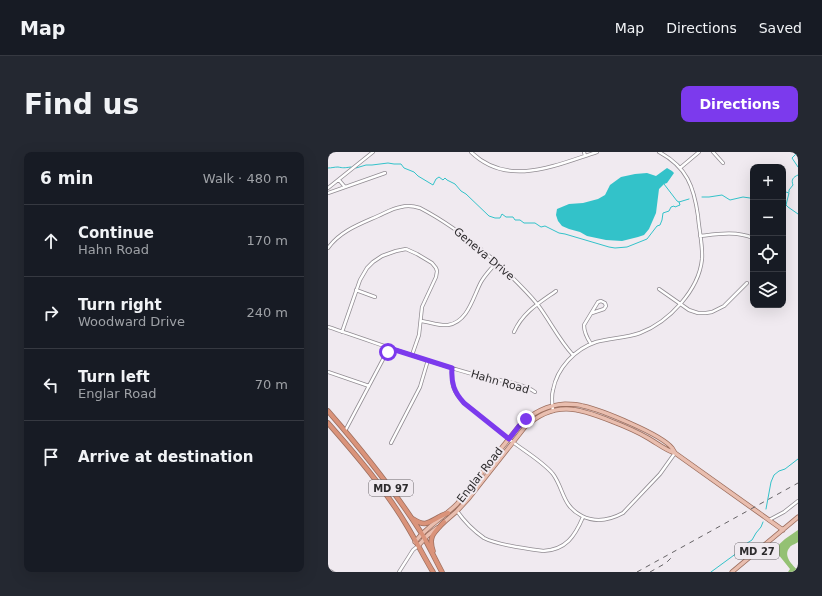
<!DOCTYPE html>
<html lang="en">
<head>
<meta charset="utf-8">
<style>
	:root { --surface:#171b24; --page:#242831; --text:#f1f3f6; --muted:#9ea1a6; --line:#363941; --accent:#7c3aed }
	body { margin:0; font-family:"DejaVu Sans",sans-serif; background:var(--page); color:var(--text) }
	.controls { position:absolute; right:12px; top:12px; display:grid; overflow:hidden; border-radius:8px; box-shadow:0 4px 16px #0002 }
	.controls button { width:36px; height:36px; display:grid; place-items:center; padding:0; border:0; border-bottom:1px solid var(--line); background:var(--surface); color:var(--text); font:20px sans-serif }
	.stop { position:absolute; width:12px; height:12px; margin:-9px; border:3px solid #7c3aed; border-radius:50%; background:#fff }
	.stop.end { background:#7c3aed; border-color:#fff; box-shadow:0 1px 4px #0008 }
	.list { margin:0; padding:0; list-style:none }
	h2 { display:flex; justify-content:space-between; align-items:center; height:52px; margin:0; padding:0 16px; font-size:17px }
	h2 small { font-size:13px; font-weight:400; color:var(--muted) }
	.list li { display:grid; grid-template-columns:26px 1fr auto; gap:12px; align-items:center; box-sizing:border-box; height:72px; padding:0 16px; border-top:1px solid var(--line) }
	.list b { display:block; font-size:15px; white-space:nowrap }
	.list p { margin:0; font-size:13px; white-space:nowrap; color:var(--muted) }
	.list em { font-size:13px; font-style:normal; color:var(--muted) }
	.icon { flex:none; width:22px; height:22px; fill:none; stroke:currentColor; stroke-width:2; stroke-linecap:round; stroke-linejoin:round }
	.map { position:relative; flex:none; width:470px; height:420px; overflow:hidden; border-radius:8px }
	header { display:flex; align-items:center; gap:24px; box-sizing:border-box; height:56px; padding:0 20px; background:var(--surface); border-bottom:1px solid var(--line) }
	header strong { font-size:19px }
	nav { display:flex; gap:22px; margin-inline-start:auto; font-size:14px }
	.intro { display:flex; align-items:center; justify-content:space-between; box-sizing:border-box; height:96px; padding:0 24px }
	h1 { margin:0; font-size:28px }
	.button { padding:10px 18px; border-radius:8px; background:var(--accent); color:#fff; font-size:14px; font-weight:700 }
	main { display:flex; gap:24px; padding:0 24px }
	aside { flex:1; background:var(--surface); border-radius:8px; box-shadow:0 4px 16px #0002 }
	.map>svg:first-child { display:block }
	.forest { fill:#94c173 }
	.water { fill:#33c2c9 }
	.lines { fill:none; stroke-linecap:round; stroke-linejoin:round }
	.stream { stroke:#33c2c9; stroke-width:1 }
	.minor-casing { stroke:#918c92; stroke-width:4 }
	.major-casing { stroke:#9d6f5f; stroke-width:5 }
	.highway-casing { stroke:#9d6f5f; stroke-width:5.5 }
	.minor { stroke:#fff; stroke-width:2.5 }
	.major { stroke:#e9beaf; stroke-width:3.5 }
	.highway { stroke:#da937a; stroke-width:4 }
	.rail { stroke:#666366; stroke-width:1; stroke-dasharray:5 5; stroke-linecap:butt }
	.route { stroke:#7c3aed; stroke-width:5 }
	.labels { text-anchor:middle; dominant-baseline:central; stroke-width:4; stroke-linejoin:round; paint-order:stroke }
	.shield { fill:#f0eaf0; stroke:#686468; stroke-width:1 }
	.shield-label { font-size:10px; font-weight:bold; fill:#2d2b2d }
	.street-label { font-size:11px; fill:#2d2b2d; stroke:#f0eaf0 }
</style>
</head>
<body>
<header>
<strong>Map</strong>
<nav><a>Map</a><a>Directions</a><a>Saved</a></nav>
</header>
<div class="intro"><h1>Find us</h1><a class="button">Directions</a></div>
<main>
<aside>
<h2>6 min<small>Walk · 480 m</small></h2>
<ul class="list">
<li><svg class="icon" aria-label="ahead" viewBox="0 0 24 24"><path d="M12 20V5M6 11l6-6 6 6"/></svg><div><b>Continue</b><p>Hahn Road</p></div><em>170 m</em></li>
<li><svg class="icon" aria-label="right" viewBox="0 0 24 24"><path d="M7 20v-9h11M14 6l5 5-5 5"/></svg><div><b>Turn right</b><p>Woodward Drive</p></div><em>240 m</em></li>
<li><svg class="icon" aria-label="left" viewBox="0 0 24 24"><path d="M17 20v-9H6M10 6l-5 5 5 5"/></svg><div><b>Turn left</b><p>Englar Road</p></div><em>70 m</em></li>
<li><svg class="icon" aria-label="arrive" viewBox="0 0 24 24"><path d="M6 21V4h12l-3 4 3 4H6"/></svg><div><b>Arrive at destination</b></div></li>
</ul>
</aside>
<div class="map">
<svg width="470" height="420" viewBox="0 0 470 420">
	<rect width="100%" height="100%" fill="#f0eaf0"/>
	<!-- forest -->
	<path class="forest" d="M 470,378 L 470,390 C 468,392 463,393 462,395 C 454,404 465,413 470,419 L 469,420 L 460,420 L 462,417 L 446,397 L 457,387 Z"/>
	<!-- water -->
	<path class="water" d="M 339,16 L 344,19 L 346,21 L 339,31 L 336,32 L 331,37 L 328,61 L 321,77 L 316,83 L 310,85 L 294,89 L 278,88 L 259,84 L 252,80 L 241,77 L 234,74 L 230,69 L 228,63 L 229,57 L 241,52 L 255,51 L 270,47 L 277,43 L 282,33 L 293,25 L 307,22 L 319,21 L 328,24 Z"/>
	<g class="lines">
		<!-- stream -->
		<path class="stream" d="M 470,0 L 464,6 L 470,15
			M 0,16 C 4,16 6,15 10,15 C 15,16 16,16 23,15
			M 28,16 L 38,13 L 44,13 L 60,11 L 66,12 L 73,12 L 76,16 L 86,20 L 90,24 L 105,33 L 108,27 L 111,25 L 115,28 L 117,26 L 119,28 L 127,32 L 133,39 L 138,42 L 161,64 L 167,66 L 172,66 L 174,62 L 178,65 L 185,65 L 187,68 L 192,68 L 196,71 L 207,71 L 213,75 L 217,74 L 231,81 L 237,82 L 281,95 L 287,96 L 299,95 L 319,87 L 329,74 L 332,73 L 334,68 L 335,61 L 341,59 L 343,55 L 346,54 L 347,55 L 352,53 L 351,50 L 361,47
			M 336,32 L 349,49 L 351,50
			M 455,39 L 461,41 L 458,53 L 460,55 L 470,62
			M 461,40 L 461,38 L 465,33 C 463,28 465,25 470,23
			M 374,45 L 381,45 L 394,43 L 402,48 L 415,45 L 422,46 L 425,45
			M 438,357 L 443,330 L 446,323 L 451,319 L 457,317 L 470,307
			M 383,420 L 413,398 L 416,393 L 424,388 L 428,381 L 433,375 L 435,370"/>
		<defs>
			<path id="minor" d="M 143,0 C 180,36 228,13 269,0
				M 256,0 L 257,4
				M 385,0 L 395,11
				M 352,16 L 371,0
				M 11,28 L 17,35
				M 0,36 L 45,0
				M 0,41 L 57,21
				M 372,84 C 390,82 408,79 425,86
				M 0,96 C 12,79 32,72 50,64 C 57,61 65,56 73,55 C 79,53 86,54 92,56 C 119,70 144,89 167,109 C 182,123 197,137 210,153 C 222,169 231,188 245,203
				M 331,137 L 361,158 L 370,161 L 378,161 L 384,160 L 396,154 L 419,131
				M 28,138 L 47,145
				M 93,169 C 102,170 111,174 120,173 C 140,170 145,145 153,130 C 157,123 163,117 168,111
				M 0,175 C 49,191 99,210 148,223 C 163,227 196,231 207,240
				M 14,180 L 32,128 L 39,116 L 45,110 L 54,104 L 68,99 L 78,97 L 89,102 L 104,111 L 108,116 L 109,119 L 108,125 L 94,155 L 91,183 L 84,203
				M 186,180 C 195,160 211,151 228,139
				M 263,192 C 259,186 256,180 256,173 L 270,150 L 273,149 L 277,151 L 278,154 L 276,157 L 264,161
				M 124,216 C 123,232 125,240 136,251 C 153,264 169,278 186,291 C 198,300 215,310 225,322 C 236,337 234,354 254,364 C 268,371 282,368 295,361 L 332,322 L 347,301
				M 0,220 L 41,234
				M 225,259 C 224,252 223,245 225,238 C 229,216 247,197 268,190 C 282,186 298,186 312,181 C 341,170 371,138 374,107 C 375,93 371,78 370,64 C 366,35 359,15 331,0
				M 17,279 L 61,196
				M 63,291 L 92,235 L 100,208
				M 129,359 C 136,369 146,379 156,386 C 169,393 200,397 215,399 C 238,398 247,384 255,365
				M 441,368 L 456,360 L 470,349
				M 0,418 L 4,420
				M 71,420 L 85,398 L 90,394"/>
			<path id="major" d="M 114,372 L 129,359 L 141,346 L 197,275 C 226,248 251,256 283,269 C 296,274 308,279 320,286 C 329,291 337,298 347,301 L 455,378
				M 87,390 C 98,375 116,365 129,352 L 191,274 C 204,261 218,253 237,252 C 243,252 249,252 255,254 C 273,258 333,282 344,296 C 344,296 347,301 347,301
				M 90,394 L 100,383 L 109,376
				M 404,420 L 470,365"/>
			<path id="highway" d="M 0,259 C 34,298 66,338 94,382 C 101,394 107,407 114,420
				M 0,271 C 29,304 57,337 79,374 C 88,389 96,405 105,420
				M 85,367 C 97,375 100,371 111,365 C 114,363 117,362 120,361
				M 105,399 C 100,384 106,381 116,370"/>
		</defs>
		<!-- minor casing -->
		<use href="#minor" class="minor-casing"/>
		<!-- major casing -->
		<use href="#major" class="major-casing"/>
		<!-- highway casing -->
		<use href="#highway" class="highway-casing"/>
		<!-- minor -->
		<use href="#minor" class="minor"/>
		<!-- major -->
		<use href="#major" class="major"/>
		<!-- highway -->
		<use href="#highway" class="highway"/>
		<!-- rail -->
		<path class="rail" d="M 309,420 L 470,331
			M 322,420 L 338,411 L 345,404"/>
	</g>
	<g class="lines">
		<!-- route -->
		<path class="route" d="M 60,200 L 61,196 L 124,216 C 123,231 126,240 136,251 L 181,287 L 191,274 L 198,267"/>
	</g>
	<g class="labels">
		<!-- shield labels -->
		<g class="shield">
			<rect x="41" y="328" width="44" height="16" rx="3"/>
			<rect x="407" y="391" width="44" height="16" rx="3"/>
		</g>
		<g class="shield-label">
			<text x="63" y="336">MD 97</text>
			<text x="429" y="399">MD 27</text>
		</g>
		<!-- street labels -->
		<g class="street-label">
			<text transform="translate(156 102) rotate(40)">Geneva Drive</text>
			<text transform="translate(172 230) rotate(16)">Hahn Road</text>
			<text transform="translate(152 323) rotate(-52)">Englar Road</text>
		</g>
	</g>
</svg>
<div class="controls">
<button>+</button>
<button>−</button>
<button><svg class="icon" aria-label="locate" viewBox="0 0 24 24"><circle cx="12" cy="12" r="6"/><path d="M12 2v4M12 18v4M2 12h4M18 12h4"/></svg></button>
<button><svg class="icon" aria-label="layers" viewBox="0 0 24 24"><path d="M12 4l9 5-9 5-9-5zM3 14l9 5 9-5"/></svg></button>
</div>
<div class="stop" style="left:60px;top:200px"></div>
<div class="stop end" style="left:198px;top:267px"></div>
</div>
</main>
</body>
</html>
